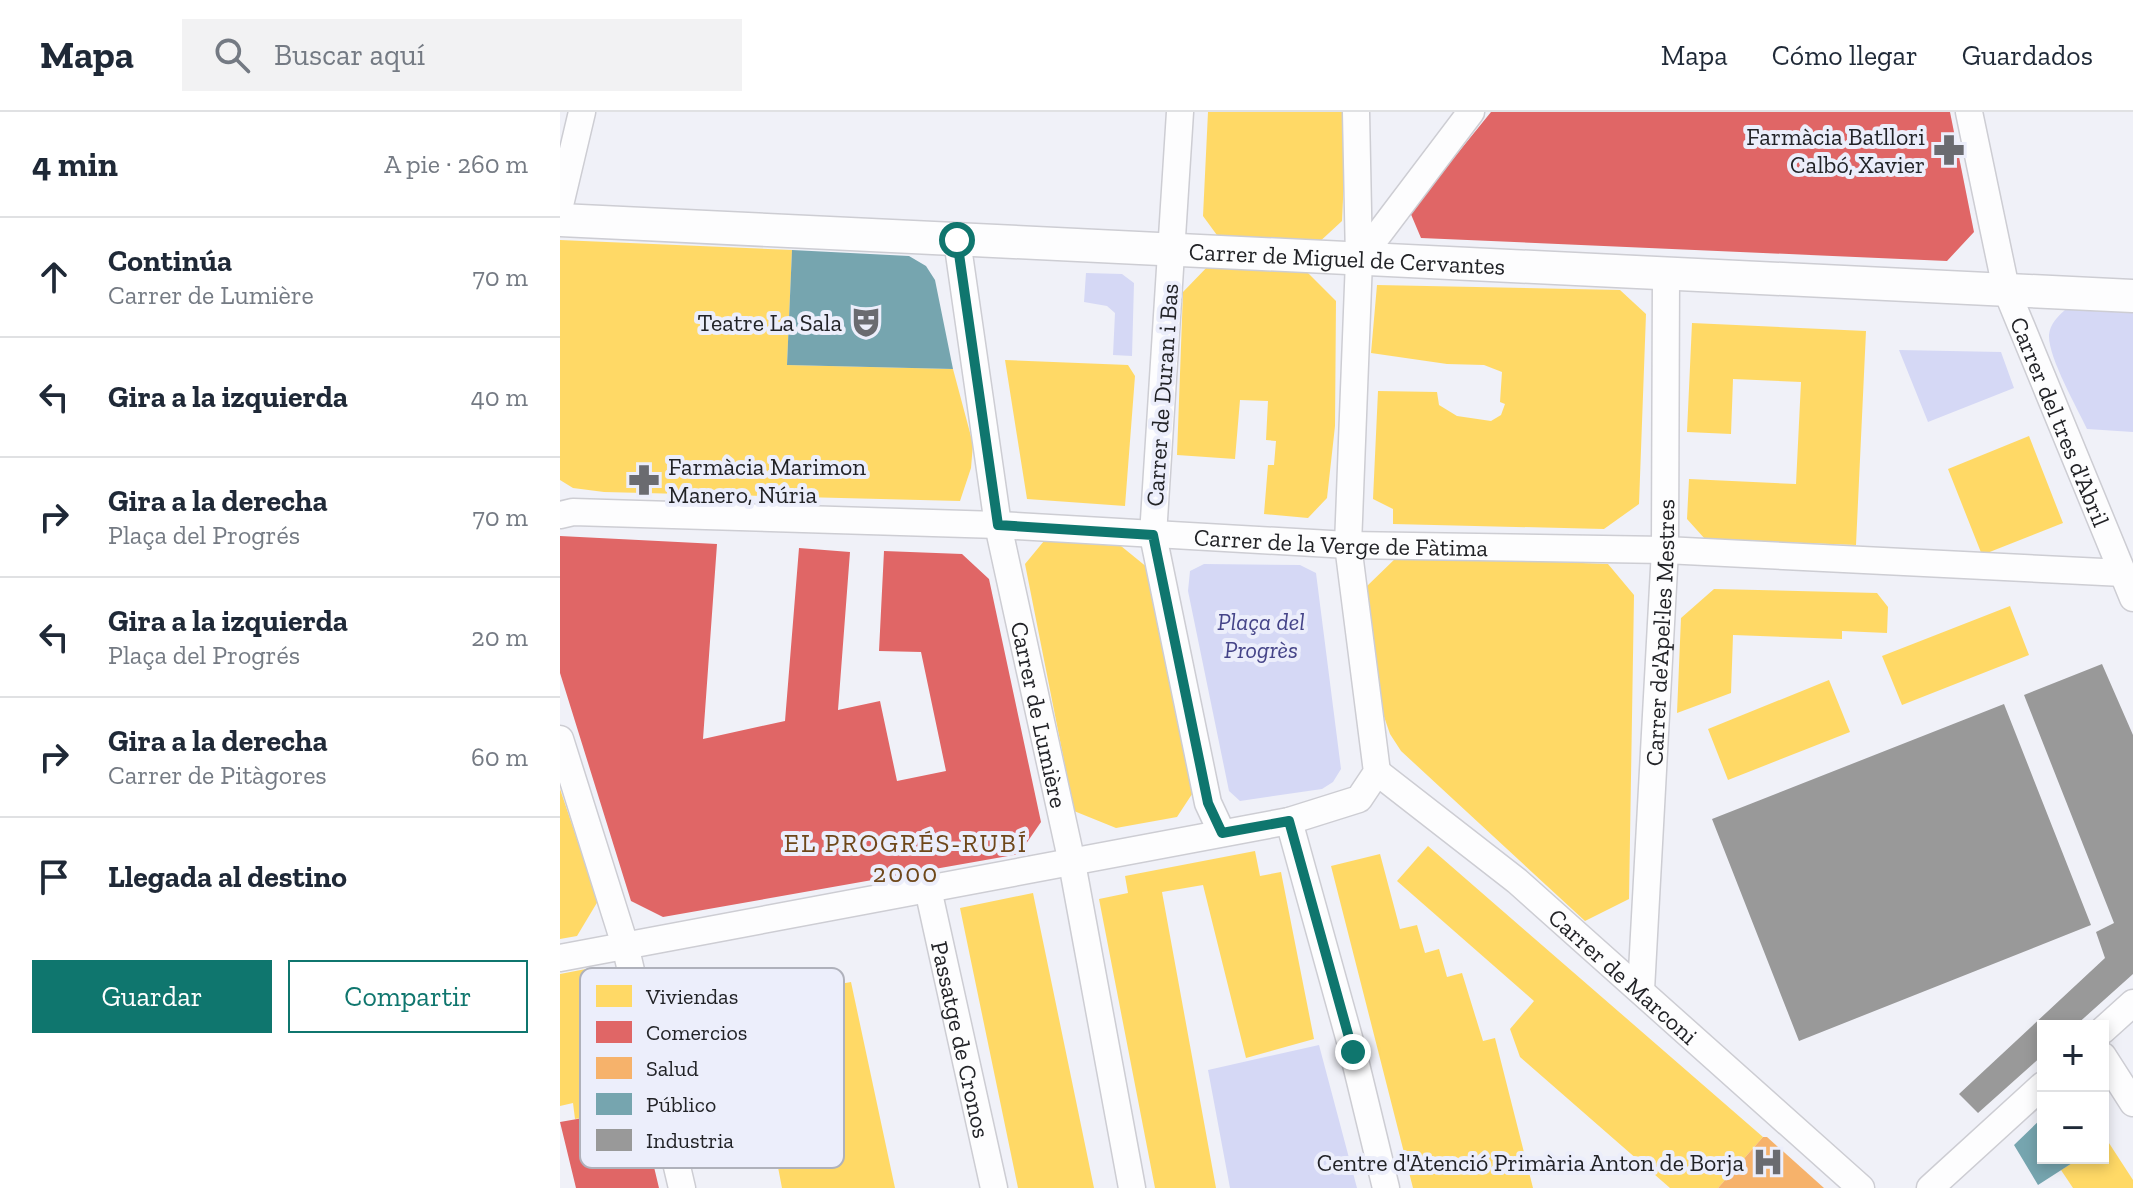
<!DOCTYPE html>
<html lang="es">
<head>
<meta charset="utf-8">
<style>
	:root { --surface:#fff; --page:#f2f2f3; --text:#1f2937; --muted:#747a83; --line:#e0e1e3; --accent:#0f766e }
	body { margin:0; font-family:"Zilla Slab",serif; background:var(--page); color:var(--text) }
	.controls { position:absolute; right:24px; bottom:24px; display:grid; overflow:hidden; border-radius:0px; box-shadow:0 4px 12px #0003 }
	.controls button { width:72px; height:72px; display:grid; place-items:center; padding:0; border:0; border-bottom:2px solid var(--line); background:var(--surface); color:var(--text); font:40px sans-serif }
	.stop { position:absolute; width:24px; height:24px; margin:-18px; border:6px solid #0f766e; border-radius:50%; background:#fff }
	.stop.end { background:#0f766e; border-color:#fff; box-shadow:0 2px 8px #0008 }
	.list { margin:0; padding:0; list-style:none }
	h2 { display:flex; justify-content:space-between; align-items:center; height:104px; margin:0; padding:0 32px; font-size:34px }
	h2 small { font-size:26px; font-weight:400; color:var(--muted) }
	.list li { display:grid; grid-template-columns:52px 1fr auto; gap:24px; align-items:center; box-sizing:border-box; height:120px; padding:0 32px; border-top:2px solid var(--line) }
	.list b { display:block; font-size:30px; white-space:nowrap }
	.list p { margin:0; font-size:26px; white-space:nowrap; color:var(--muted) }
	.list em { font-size:26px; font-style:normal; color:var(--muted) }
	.actions { display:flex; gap:16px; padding:24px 32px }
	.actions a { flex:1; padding:18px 0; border:2px solid var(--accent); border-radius:0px; text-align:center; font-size:28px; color:var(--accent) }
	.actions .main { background:var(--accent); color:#fff }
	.icon { flex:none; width:44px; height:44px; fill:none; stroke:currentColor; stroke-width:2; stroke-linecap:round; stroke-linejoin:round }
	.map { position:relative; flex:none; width:1573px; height:1076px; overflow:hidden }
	header { display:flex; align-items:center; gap:48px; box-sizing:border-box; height:112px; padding:0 40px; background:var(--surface); border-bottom:2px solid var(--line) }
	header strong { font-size:38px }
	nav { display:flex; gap:44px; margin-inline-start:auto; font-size:28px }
	.search { width:560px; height:72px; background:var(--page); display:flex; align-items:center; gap:20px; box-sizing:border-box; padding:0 28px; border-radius:0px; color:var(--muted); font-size:30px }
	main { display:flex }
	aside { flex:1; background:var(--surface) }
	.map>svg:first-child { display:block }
	.green { fill:#d5d8f5 }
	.homes { fill:#ffd966 }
	.shops { fill:#e06666 }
	.health { fill:#f6b26b }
	.public { fill:#76a5af }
	.industry { fill:#999 }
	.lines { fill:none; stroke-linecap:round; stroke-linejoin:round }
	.minor-casing { stroke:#cdcdd3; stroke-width:29 }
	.tertiary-casing { stroke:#cdcdd3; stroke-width:35 }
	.minor { stroke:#fdfdfe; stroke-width:26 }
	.tertiary { stroke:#fdfdfe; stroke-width:32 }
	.route { stroke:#0f766e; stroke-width:10 }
	.labels { text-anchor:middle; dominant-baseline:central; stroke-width:8; stroke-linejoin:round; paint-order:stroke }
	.poi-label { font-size:24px; fill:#222327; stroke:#eceefb; text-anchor:end }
	.street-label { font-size:24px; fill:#222327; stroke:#eceefb }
	.park-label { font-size:24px; font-style:italic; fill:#454488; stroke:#eceefb }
	.neighbourhood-label { font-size:26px; letter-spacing:2px; fill:#6e471a; stroke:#eceefb }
	.key { fill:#eceefb; stroke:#afb1bb; stroke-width:2 }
	.key-label { font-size:22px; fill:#222327 }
</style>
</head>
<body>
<header>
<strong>Mapa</strong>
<div class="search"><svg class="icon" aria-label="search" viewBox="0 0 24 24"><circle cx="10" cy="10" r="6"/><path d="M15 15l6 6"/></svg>Buscar aquí</div>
<nav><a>Mapa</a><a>Cómo llegar</a><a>Guardados</a></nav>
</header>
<main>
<aside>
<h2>4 min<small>A pie · 260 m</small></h2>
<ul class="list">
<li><svg class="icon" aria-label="ahead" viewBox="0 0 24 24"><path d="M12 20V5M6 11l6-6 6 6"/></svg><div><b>Continúa</b><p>Carrer de Lumière</p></div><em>70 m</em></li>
<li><svg class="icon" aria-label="left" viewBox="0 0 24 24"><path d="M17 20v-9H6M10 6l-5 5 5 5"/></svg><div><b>Gira a la izquierda</b></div><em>40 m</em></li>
<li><svg class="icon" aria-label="right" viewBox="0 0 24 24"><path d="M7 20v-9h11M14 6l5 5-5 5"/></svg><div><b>Gira a la derecha</b><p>Plaça del Progrés</p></div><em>70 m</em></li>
<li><svg class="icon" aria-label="left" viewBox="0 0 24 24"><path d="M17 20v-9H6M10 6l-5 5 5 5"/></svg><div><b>Gira a la izquierda</b><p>Plaça del Progrés</p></div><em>20 m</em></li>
<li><svg class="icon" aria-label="right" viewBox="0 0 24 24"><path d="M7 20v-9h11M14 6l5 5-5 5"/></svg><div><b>Gira a la derecha</b><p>Carrer de Pitàgores</p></div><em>60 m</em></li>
<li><svg class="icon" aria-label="arrive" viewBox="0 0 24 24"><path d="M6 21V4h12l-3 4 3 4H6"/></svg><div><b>Llegada al destino</b></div></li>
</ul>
<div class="actions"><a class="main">Guardar</a><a>Compartir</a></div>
</aside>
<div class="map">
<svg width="1573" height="1076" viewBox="0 0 1573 1076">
	<rect width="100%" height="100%" fill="#f0f1f8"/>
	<!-- green -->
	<path class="green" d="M 526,161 L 562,162 L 574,171 L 572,244 L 553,243 L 555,201 L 547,194 L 524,190 Z
		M 1506,197 L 1573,197 L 1573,320 L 1527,317 C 1517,295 1488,245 1489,223 C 1490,212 1498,204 1506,197 Z
		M 1339,238 L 1441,240 L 1454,276 L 1368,310 Z
		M 644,452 L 740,453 L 756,461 L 781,657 L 773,670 L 762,677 L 680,689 L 669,679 L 628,479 L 630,459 Z
		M 759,933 L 797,1076 L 670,1076 L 648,958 Z"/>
	<!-- homes -->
	<path class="homes" d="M 648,0 L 787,0 L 782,109 L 756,133 L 662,130 L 643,104 Z
		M 0,128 L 232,138 L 227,253 L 393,257 L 413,332 L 411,356 L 400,389 L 44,380 L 13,376 L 0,368 Z
		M 651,151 L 745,158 L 776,189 L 775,314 L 767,386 L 748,406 L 704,402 L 708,353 L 714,353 L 716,329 L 706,328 L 708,289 L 680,288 L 675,347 L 617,343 L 623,180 Z
		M 817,173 L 1060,178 L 1086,202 L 1079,392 L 1044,417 L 833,412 L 833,397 L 813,387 L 818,279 L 877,280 L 879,293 L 897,304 L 931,309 L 941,303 L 945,292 L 940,290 L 942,260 L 924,253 L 887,252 L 811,241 Z
		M 1132,211 L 1306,219 L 1296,433 L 1145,427 L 1127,407 L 1129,367 L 1236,372 L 1241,270 L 1173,267 L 1171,322 L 1127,320 Z
		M 445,248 L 568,253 L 575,264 L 565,394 L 467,387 Z
		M 1469,324 L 1503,411 L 1422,443 L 1388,357 Z
		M 484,429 L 561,434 L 588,456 L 636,676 L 617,705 L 556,716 L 514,699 L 465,452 Z
		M 838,444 L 1048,452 L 1074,483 L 1069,787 L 1025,809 L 841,639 L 830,622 L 818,587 L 806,475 Z
		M 1154,477 L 1317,481 L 1328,495 L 1327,521 L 1282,519 L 1282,527 L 1173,523 L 1171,581 L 1117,601 L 1121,506 Z
		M 1450,494 L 1469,543 L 1342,593 L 1322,544 Z
		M 1269,568 L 1290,620 L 1168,668 L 1148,617 Z
		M 0,677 L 38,789 L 17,824 L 0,827 Z
		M 868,734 L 1203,1025 L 1158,1076 L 1110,1076 L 960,945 L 950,917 L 974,889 L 837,769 Z
		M 695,739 L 700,764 L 721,760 L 754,927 L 686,946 L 643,773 L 602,780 L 656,1076 L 595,1076 L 539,787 L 568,781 L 565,764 Z
		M 820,742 L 840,817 L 857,813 L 865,841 L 879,837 L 887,865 L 902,861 L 923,929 L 935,926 L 973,1076 L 853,1076 L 771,754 Z
		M 473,781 L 534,1076 L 458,1076 L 400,796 Z
		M 31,856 L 52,871 L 80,996 L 15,1007 L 13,991 L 0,994 L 0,862 Z
		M 291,870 L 335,1076 L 222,1076 L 186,889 Z
		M 1547,1028 L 1573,1068 L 1573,1076 L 1513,1076 L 1501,1058 L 1520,1046 L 1543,1046 L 1543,1031 Z"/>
	<!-- shops -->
	<path class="shops" d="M 931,0 L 1390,0 L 1414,120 L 1387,149 L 861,126 L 850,100 Z
		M 0,424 L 157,432 L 143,627 L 225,609 L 239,436 L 290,440 L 278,598 L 320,589 L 337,669 L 386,659 L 361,540 L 319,539 L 324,439 L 402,442 L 429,467 L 481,710 L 459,742 L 103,805 L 71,789 L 0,561 Z
		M 80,996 L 99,1076 L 16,1076 L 0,1010 Z"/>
	<!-- health -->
	<path class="health" d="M 1203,1025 L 1207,1025 L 1264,1076 L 1158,1076 Z"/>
	<!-- public -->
	<path class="public" d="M 232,138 L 349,144 L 366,154 L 375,168 L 393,257 L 227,253 Z
		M 1483,1005 L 1483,1046 L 1520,1046 L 1478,1073 L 1454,1033 Z"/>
	<!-- industry -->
	<path class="industry" d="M 1542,552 L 1573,623 L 1573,862 L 1515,914 L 1483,914 L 1483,943 L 1418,1001 L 1399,982 L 1545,846 L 1536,820 L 1554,811 L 1464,583 Z
		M 1444,592 L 1531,813 L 1239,929 L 1152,707 Z"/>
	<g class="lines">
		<defs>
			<g id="minor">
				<path d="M 620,0 L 593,423 L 648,691 L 662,721"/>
				<path id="s1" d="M 1409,0 L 1446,177 L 1573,486"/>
				<path d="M 0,93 L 22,0"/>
				<path id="s2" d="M 397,128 L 438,413 L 512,751 L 572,1076"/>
				<path d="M 799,148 L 911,0"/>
				<path id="s3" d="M 0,403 L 13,400 L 438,413 L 788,433 L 1105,438 L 1563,461"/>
				<path d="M 0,627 L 65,833 L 122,1076"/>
				<path id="s4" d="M 817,660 L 957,769 L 1301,1076"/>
				<path d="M 729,709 L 793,940 L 826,1076"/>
				<path id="s5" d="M 368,777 L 434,1076"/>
				<path d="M 0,846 L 729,709 L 799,687 L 817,660 L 788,433 L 799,148 L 796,0"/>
				<path d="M 75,876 L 164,881"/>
				<path id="s6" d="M 1081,878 L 1105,438 L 1106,162"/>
				<path d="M 1543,918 L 1573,891"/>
				<path d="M 1543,944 L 1573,991"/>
				<path d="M 1370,1076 L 1483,973"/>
			</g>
			<g id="tertiary">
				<path id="s7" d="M 0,108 L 1573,184"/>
			</g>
		</defs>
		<!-- minor casing -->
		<use href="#minor" class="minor-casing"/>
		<!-- tertiary casing -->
		<use href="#tertiary" class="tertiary-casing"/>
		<!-- minor -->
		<use href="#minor" class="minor"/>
		<!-- tertiary -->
		<use href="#tertiary" class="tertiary"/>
	</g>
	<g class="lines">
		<!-- route -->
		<path class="route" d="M 397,128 L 438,413 L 593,423 L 648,691 L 662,721 L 729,709 L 793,940"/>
	</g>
	<!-- icons -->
	<defs>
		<symbol id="pharmacy-bare" viewBox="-9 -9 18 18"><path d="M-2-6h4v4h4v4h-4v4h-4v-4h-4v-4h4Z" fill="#6a6b70" stroke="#eceefb" stroke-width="2.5" paint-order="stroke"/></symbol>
		<symbol id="theatre-bare" viewBox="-9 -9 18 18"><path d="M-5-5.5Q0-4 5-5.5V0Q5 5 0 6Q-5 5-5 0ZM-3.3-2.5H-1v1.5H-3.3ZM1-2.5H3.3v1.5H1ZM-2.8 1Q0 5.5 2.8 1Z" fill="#6a6b70" stroke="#eceefb" stroke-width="2.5" paint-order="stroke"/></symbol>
		<symbol id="hospital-bare" viewBox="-9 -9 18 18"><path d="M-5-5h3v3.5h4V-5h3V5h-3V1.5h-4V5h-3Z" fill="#6a6b70" stroke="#eceefb" stroke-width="2.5" paint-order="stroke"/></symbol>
	</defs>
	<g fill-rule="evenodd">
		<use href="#pharmacy-bare" x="1367" y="16" width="44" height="44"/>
		<use href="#theatre-bare" x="284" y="188" width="44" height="44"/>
		<use href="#pharmacy-bare" x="62" y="346" width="44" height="44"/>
		<use href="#hospital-bare" x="1186" y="1028" width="44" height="44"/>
	</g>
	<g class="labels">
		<!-- poi labels -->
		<g class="poi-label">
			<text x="1365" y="24">Farmàcia Batllori<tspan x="1365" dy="28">Calbó, Xavier</tspan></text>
			<text x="282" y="210">Teatre La Sala</text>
			<text x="108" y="354" text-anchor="start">Farmàcia Marimon<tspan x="108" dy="28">Manero, Núria</tspan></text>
			<text x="1184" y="1050">Centre d'Atenció Primària Anton de Borja</text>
		</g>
		<!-- street labels -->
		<g class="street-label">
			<text stroke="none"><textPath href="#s7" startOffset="788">Carrer de Miguel de Cervantes</textPath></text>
			<text transform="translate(602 283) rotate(-86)">Carrer de Duran i Bas</text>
			<text stroke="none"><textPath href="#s1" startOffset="324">Carrer del tres d'Abril</textPath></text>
			<text stroke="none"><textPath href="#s3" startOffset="782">Carrer de la Verge de Fàtima</textPath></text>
			<text stroke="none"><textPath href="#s6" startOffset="358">Carrer de'Apel·les Mestres</textPath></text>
			<text stroke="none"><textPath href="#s2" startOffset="482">Carrer de Lumière</textPath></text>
			<text stroke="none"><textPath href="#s4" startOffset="320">Carrer de Marconi</textPath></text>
			<text stroke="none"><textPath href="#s5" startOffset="154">Passatge de Cronos</textPath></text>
		</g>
		<!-- park labels -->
		<g class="park-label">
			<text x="701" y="509">Plaça del<tspan x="701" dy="28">Progrès</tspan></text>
		</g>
		<!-- neighbourhood labels -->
		<g class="neighbourhood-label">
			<text x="346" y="731">EL PROGRÉS-RUBÍ<tspan x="346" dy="30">2000</tspan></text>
		</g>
	</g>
	<!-- legend -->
	<rect x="20" y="856" width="264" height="200" rx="12" class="key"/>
	<rect x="36" y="873" width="36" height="22" fill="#ffd966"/>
	<rect x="36" y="909" width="36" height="22" fill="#e06666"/>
	<rect x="36" y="945" width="36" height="22" fill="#f6b26b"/>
	<rect x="36" y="981" width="36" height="22" fill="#76a5af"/>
	<rect x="36" y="1017" width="36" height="22" fill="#999"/>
	<g class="key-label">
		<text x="86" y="892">Viviendas</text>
		<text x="86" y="928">Comercios</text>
		<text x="86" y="964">Salud</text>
		<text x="86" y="1000">Público</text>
		<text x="86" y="1036">Industria</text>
	</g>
</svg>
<div class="controls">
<button>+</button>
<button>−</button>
</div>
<div class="stop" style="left:397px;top:128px"></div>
<div class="stop end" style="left:793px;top:940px"></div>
</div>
</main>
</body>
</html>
